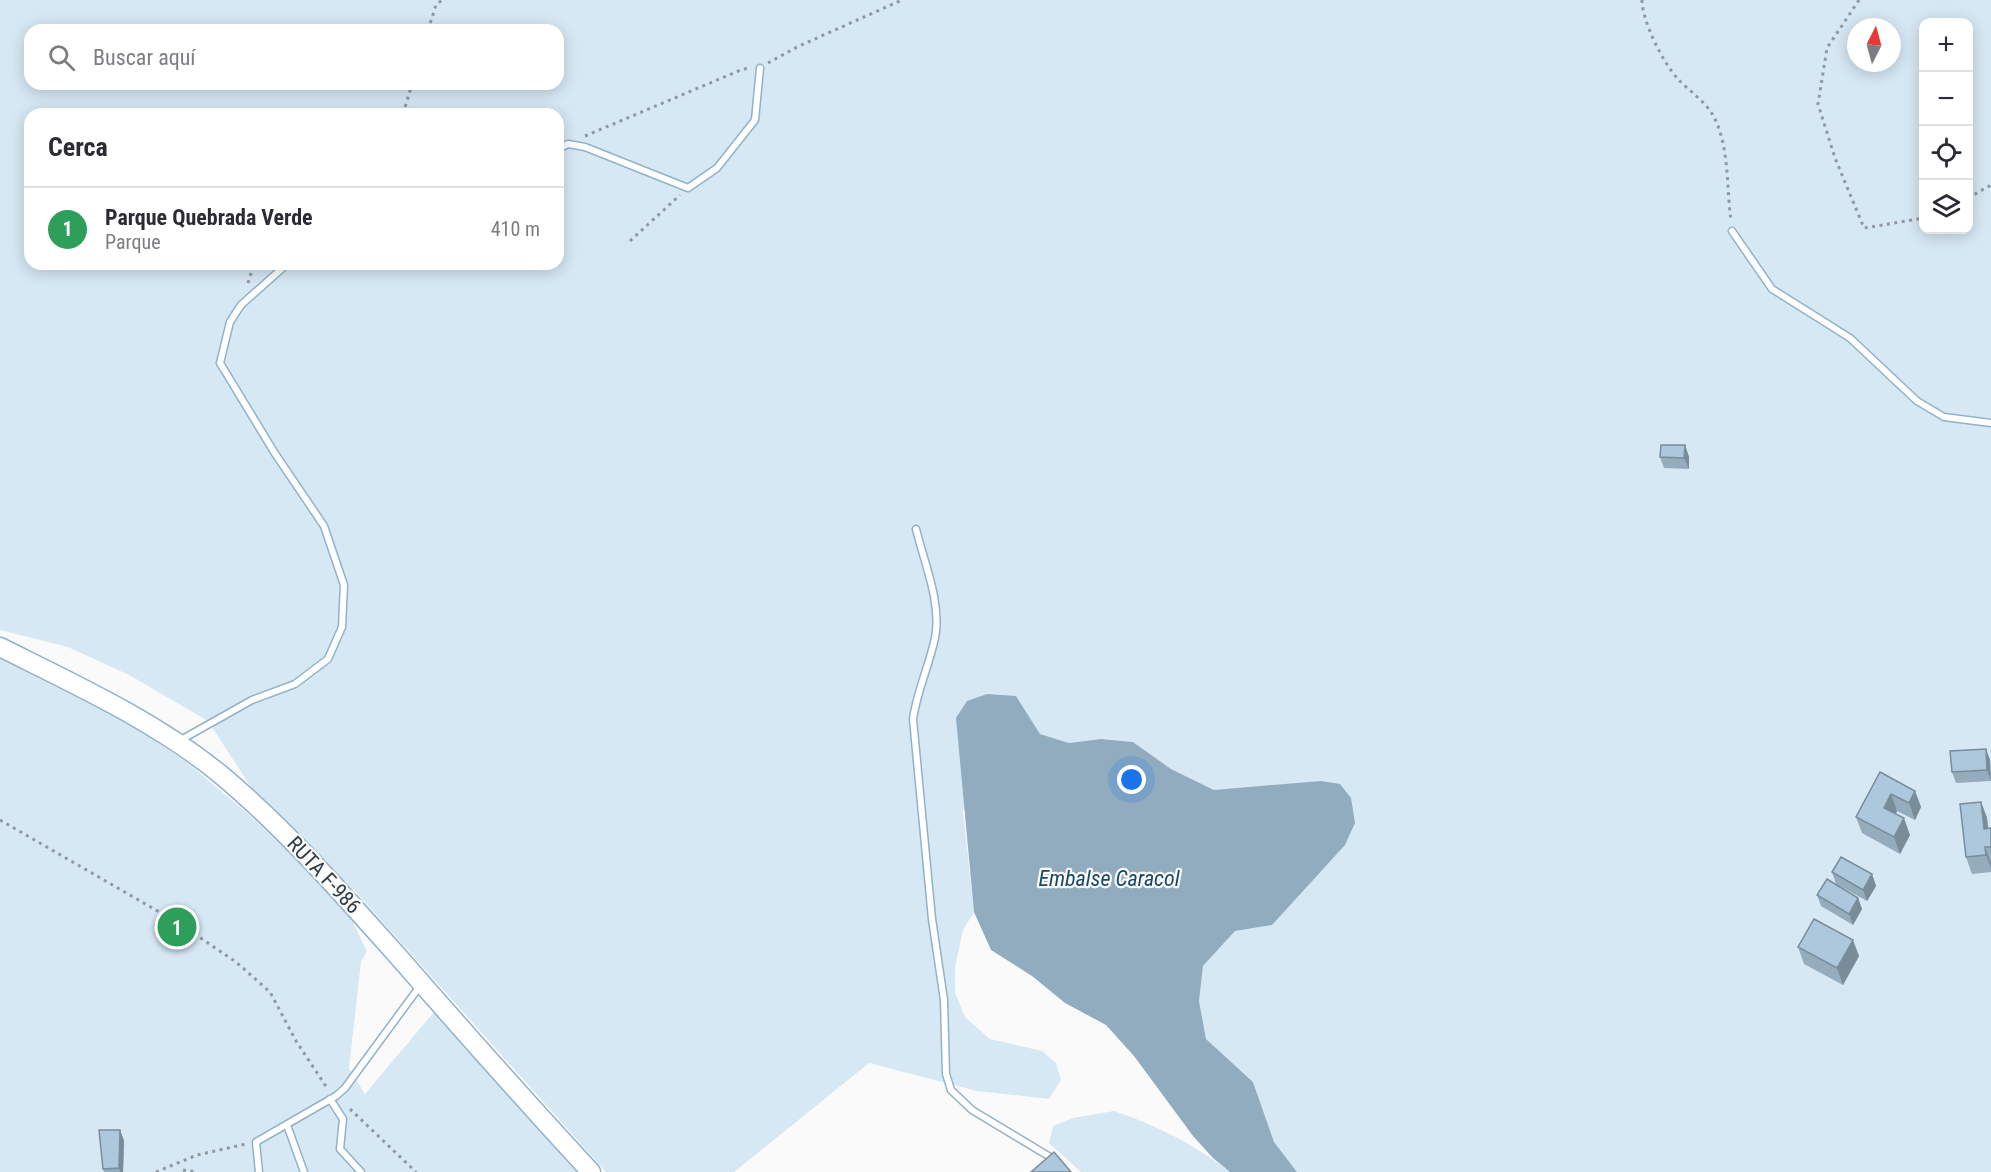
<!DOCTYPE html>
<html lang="es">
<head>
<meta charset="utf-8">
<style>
	:root { --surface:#fff; --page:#f2f2f3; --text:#2b2b33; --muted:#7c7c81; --line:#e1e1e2; --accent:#7c3aed }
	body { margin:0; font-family:"Roboto Condensed",sans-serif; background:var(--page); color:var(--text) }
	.controls { position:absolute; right:18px; top:18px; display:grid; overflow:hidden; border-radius:12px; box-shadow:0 3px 15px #0003 }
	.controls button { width:54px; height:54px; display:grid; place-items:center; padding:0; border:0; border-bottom:2px solid var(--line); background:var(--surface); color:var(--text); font:30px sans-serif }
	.compass { position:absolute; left:1847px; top:18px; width:54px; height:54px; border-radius:50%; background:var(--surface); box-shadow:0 3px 15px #0003; rotate:6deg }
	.you { position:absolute; left:1132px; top:780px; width:21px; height:21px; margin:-15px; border:4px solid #fff; border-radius:50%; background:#1a73e8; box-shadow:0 0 0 9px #1a73e833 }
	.badge { display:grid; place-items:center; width:39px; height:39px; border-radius:50%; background:var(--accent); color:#fff; font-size:20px; font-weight:700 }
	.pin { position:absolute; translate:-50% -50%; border:3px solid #fff; box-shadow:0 2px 6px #0006 }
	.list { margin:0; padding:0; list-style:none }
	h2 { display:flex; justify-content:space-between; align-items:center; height:78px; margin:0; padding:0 24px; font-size:26px }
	h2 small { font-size:20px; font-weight:400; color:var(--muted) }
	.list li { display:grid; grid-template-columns:39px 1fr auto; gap:18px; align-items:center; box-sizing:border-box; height:84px; padding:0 24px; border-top:2px solid var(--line) }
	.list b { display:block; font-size:22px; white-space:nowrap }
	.list p { margin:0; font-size:20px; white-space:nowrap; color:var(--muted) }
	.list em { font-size:20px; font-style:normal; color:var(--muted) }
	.icon { flex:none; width:33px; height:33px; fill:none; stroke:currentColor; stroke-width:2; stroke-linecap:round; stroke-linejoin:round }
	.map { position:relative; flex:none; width:1991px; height:1172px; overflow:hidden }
	.search { position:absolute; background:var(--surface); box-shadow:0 3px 15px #0003; left:24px; top:24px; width:540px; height:66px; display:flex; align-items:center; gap:15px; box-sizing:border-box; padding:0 21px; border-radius:18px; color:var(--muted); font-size:22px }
	.panel { position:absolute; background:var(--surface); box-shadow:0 3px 15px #0003; left:24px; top:108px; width:540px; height:162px; border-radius:18px }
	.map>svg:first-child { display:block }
	.green { fill:#d6e8f4; fill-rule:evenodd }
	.water { fill:#91acbf }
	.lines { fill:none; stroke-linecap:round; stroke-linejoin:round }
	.lane-casing { stroke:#91b2c9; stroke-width:9 }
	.secondary-casing { stroke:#91b2c9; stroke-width:21 }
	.path { stroke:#91989e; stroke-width:3; stroke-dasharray:3 4.5; stroke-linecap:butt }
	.lane { stroke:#fff; stroke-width:6 }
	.secondary { stroke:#fff; stroke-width:18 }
	.wall { fill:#95acbd }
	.shaded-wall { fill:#798c9a }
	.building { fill:#adc8dc; stroke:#798c9a; stroke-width:1.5 }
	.labels { text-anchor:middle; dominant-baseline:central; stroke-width:4.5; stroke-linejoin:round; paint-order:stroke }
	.street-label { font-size:21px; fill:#2e3c46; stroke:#fafafa }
	.water-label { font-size:22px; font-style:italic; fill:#184865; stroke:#fafafa }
</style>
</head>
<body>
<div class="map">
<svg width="1991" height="1172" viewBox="0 0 1991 1172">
	<rect width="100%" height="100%" fill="#fafafa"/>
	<!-- green -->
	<path class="green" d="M 0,0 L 1991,0 L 1991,1172 L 1297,1172 L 1274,1142 L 1253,1082 L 1206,1039 L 1199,1001 L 1203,966 L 1235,931 L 1272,925 L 1265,788 L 1214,790 L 1171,769 L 1133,742 L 1101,739 L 1069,743 L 1040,734 L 1016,697 L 963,811 L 974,912 L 963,930 L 955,967 L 955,993 L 965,1017 L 990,1039 L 1042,1051 L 1056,1063 L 1061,1080 L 1049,1099 L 977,1091 L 869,1063 L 734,1172 L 606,1172 L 355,891 L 260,801 L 208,721 L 131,676 L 68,647 L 0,630 ZM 1924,22 L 1968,22 L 1968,230 L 1924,230 ZM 1856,27 L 1892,27 L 1892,63 L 1856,63 ZM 30,30 L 558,30 L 558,84 L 30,84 ZM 30,114 L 558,114 L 558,264 L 30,264 Z
		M 0,656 L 123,718 L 190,765 L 248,814 L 343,903 L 367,951 L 361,962 L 349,1068 L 365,1094 L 434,1012 L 583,1172 L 0,1172 Z
		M 1114,1111 C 1154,1124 1196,1145 1230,1172 L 1081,1172 L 1049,1143 L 1053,1126 L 1073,1118 Z"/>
	<!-- water -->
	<path class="water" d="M 987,694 L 1016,696 L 1040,734 L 1069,743 L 1101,739 L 1133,742 L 1171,769 L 1214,790 L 1321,781 L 1340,784 L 1351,798 L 1355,823 L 1345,845 L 1272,925 L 1235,931 L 1203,966 L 1199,1001 L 1206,1039 L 1253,1082 L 1274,1142 L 1297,1172 L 1230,1172 L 1213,1158 L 1193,1136 L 1134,1056 L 1106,1025 L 1065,1003 L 1032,976 L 991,950 L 974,912 L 956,718 L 967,701 Z"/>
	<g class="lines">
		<defs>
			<path id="lane" d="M 558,149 L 568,144 L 585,147 L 688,188 L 717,168 L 755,120 L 760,68
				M 1732,231 L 1772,289 L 1850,338 L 1917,401 L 1944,417 L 1991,423
				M 916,529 C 924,562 942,604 935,638 C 929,666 917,691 913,719 L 932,919 L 944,1000 L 946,1074 L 951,1090 L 972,1110 L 1055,1160
				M 179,741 L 252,700 L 295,684 L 328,659 L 342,627 L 344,585 L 324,526 L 274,452 L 220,363 L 230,322 L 241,305 L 287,264
				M 330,1099 L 343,1119 L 340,1149 L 361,1172
				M 287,1125 L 304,1172
				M 259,1172 L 256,1142 L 336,1096 L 345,1088 L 420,986"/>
			<path id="secondary" d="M 0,647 C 74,684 155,721 220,774 C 287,830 345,897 403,962 C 465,1033 527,1103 591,1172"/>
		</defs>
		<!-- lane casing -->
		<use href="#lane" class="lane-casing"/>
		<!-- secondary casing -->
		<use href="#secondary" class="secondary-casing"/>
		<!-- path -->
		<path class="path" d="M 1642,0 C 1642,21 1663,63 1678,79 C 1688,90 1703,100 1711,112 C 1730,142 1726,186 1731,220
			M 1859,0 L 1827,48 L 1818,104 L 1835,158 L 1864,228 L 1924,218
			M 428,30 L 436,5 L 442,0
			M 768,63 L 799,46 L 902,0
			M 403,114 L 412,84
			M 585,136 L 743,69 L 751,68
			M 1968,198 L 1991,185
			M 630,241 L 680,195
			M 248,283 L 254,264
			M 0,820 L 180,924 L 236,962 L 270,992 L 296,1041 L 327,1088
			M 350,1109 L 416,1172
			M 183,1170 L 197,1172
			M 156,1172 L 197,1155 L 246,1144"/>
		<!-- lane -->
		<use href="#lane" class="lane"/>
		<!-- secondary -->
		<use href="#secondary" class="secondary"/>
	</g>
	<!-- wall -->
	<path class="wall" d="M 1685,445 L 1689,457 L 1689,469 L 1664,468 L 1660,457 Z
		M 1990,760 L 1991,781 L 1956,783 L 1952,772 Z
		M 1880,772 L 1915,791 L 1921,807 L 1915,820 L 1897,811 L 1896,814 L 1910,835 L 1900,854 L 1862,833 L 1856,817 Z
		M 1981,802 L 1987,818 L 1988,829 L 1991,828 L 1991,872 L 1972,874 L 1966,857 Z
		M 1832,872 L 1872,874 L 1876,886 L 1867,901 L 1836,884 Z
		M 1817,895 L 1858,898 L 1862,909 L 1853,925 L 1821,906 Z
		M 1798,947 L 1859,956 L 1843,985 L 1804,964 Z
		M 120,1130 L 124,1141 L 123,1172 L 104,1172 L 103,1169 Z"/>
	<!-- shaded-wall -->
	<path class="shaded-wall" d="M 1685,445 L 1689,457 L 1689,469 L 1684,458 Z
		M 1986,749 L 1990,760 L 1991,781 L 1987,770 Z
		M 1915,791 L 1921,807 L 1915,820 L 1909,803 Z
		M 1891,794 L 1897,811 L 1890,824 L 1884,808 Z
		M 1981,802 L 1987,818 L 1990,846 L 1984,829 Z
		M 1904,818 L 1910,835 L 1900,854 L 1894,837 Z
		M 1985,847 L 1991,863 L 1991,868 L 1986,855 Z
		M 1872,874 L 1876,886 L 1867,901 L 1863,890 Z
		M 1858,898 L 1862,909 L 1853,925 L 1849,914 Z
		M 1853,940 L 1859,956 L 1843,985 L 1837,968 Z
		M 120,1130 L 124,1141 L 123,1172 L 120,1172 L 119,1168 Z"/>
	<!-- building -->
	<path class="building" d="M 1661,445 L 1685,445 L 1684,458 L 1660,457 Z
		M 1986,749 L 1987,770 L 1952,772 L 1950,751 Z
		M 1880,772 L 1915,791 L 1909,803 L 1891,794 L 1884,808 L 1904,818 L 1894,837 L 1856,817 Z
		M 1981,802 L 1984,829 L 1991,828 L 1991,847 L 1985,847 L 1986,855 L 1966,857 L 1960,804 Z
		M 1841,857 L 1872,874 L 1863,890 L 1832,872 Z
		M 1827,879 L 1858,898 L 1849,914 L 1817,895 Z
		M 1814,919 L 1853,940 L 1837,968 L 1798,947 Z
		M 99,1130 L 120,1130 L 119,1168 L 103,1169 Z
		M 1054,1152 L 1071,1172 L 1031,1172 Z"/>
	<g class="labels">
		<!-- street labels -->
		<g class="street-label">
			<text transform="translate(324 875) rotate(47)">RUTA F-986</text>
		</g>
		<!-- water labels -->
		<g class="water-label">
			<text x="1109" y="878">Embalse Caracol</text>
		</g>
	</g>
</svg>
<div class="controls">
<button>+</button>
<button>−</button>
<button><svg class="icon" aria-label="locate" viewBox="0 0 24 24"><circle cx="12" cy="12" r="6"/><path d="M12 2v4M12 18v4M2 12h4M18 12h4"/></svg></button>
<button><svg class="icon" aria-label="layers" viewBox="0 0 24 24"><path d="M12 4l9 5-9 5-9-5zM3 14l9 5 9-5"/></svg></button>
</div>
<svg class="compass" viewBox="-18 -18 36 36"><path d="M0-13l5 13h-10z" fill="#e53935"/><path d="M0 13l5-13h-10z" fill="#7c7c81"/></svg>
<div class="you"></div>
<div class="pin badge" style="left:177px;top:927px;background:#2e9e5b">1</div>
<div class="search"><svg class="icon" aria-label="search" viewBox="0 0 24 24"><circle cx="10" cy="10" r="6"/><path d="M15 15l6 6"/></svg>Buscar aquí</div>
<section class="panel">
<h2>Cerca<small></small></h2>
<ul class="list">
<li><span class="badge" style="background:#2e9e5b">1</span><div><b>Parque Quebrada Verde</b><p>Parque</p></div><em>410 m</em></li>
</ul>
</section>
</div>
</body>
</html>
